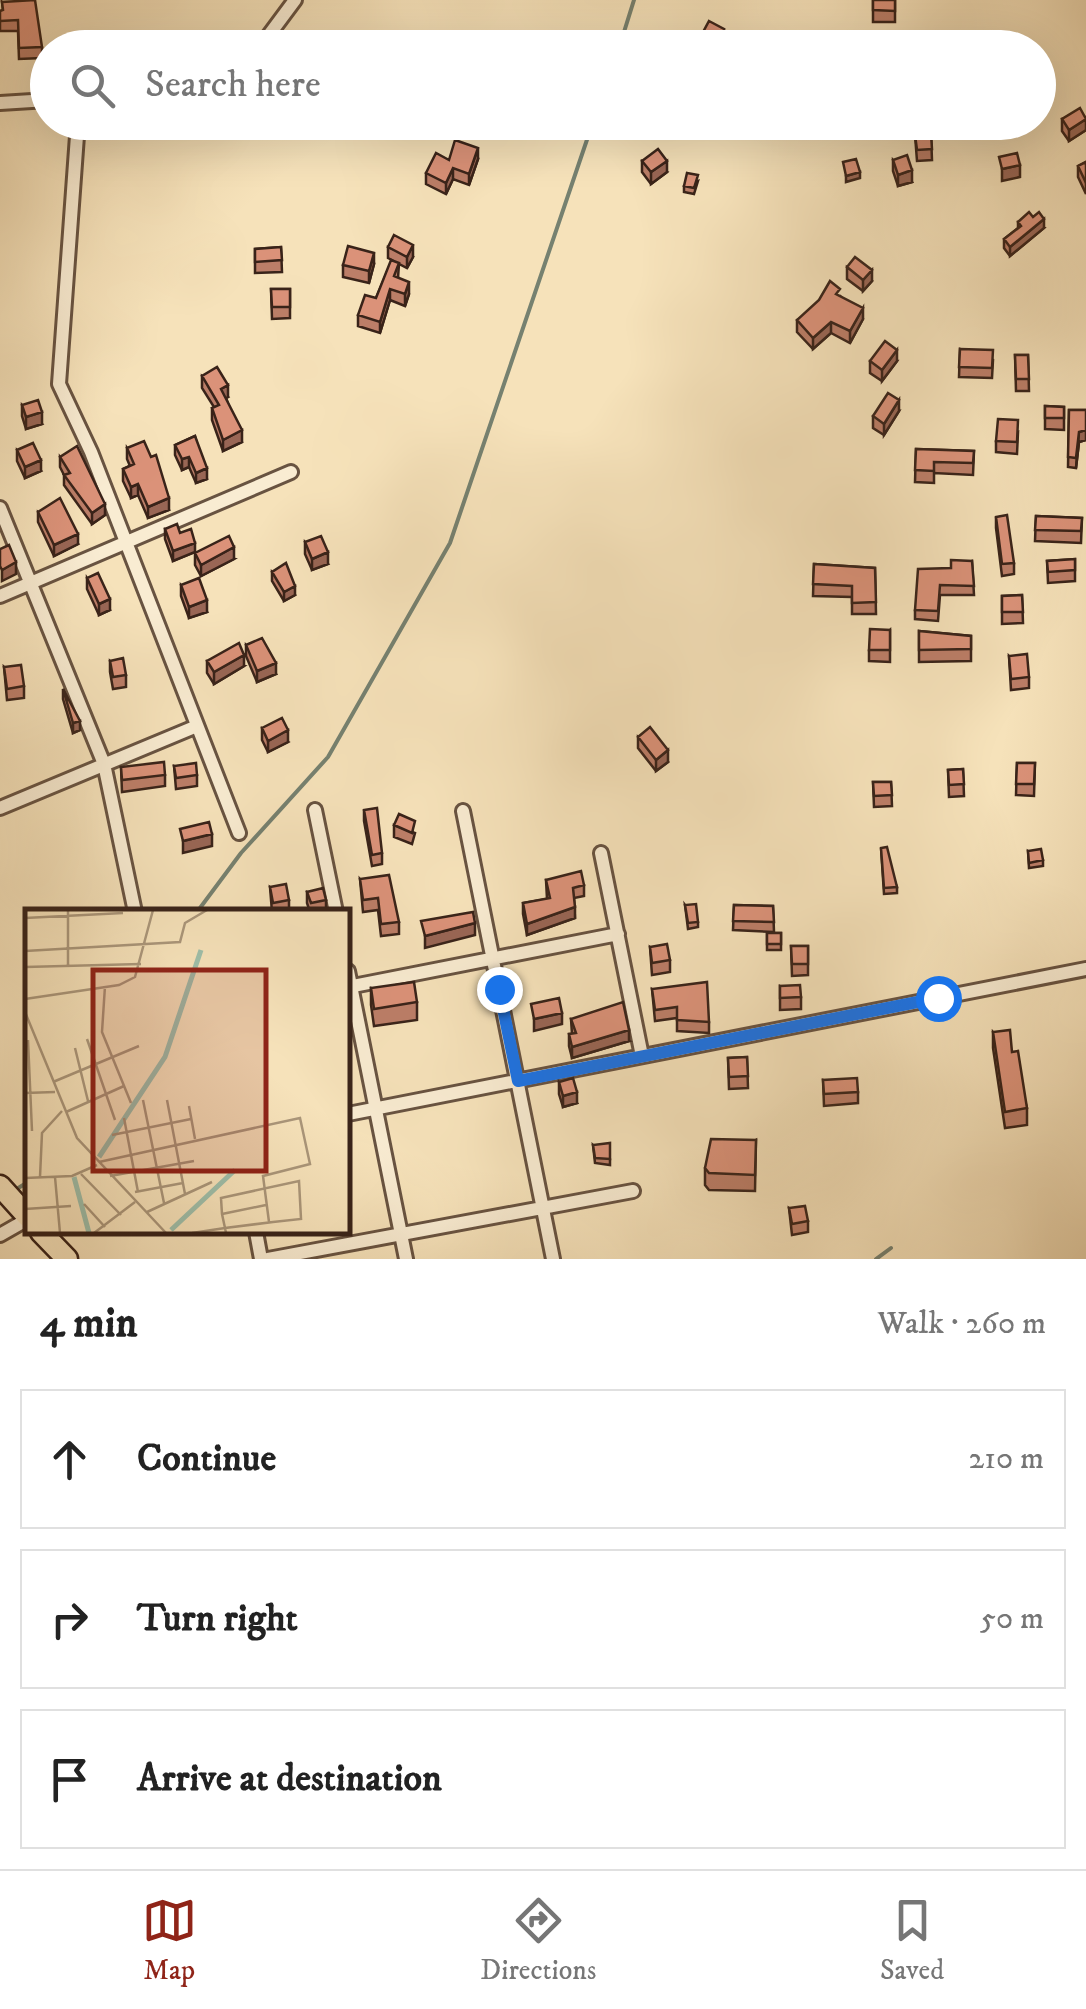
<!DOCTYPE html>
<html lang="en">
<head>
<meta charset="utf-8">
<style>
	:root { --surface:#fff; --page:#f2f2f2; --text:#222; --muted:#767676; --line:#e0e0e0; --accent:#8f2418 }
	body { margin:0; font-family:"IM FELL DW Pica",serif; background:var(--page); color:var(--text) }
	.stop { position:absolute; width:30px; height:30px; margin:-22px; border:8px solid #1a73e8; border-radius:50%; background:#fff }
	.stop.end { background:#1a73e8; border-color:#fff; box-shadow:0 2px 10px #0008 }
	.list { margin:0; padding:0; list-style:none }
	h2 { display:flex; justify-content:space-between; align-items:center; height:130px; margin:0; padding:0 40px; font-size:42px }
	h2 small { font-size:32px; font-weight:400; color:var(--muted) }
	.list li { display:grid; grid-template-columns:65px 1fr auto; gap:30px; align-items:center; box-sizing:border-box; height:140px; margin:0 20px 20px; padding:0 20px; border:2px solid var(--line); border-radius:0px }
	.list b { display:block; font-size:38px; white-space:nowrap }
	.list em { font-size:32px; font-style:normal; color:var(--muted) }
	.icon { flex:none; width:55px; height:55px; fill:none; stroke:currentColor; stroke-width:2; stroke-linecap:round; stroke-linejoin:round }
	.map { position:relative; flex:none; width:1086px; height:1259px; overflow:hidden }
	.search { position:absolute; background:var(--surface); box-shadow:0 10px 40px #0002; left:30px; right:30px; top:30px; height:110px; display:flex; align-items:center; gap:25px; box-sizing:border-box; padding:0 35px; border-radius:55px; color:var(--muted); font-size:38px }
	.sheet { height:610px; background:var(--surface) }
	nav { display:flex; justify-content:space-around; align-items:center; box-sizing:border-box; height:140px; border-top:2px solid var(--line); background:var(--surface); font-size:28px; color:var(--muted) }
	nav a { display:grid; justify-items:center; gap:5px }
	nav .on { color:var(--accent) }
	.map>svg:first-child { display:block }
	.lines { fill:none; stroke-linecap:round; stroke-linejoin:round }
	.stream { stroke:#768170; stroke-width:4 }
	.street-casing { stroke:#685341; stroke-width:18 }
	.primary-casing { stroke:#392319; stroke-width:25 }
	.street { stroke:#f9ecd2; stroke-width:12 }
	.primary { stroke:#f6e2ba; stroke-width:20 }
	.wall { fill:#bc7e68; stroke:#392319; stroke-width:2.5 }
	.shaded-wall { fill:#965; stroke:#392319; stroke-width:2.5 }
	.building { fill:#db9279; stroke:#392319; stroke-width:2.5 }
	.route { stroke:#1a73e8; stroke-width:12 }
	.inset-river { fill:none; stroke:#9ebfaa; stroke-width:5 }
	.inset-road { fill:none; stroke:#aa967a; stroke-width:2.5 }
	.view { fill:#8f2418; fill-opacity:0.15; stroke:#8f2418; stroke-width:5 }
	.inset-edge { fill:none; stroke:#392319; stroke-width:5 }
</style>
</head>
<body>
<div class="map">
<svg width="1086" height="1259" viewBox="0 0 1086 1259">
	<rect width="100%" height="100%" fill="#f6e2ba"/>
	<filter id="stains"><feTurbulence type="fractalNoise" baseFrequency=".002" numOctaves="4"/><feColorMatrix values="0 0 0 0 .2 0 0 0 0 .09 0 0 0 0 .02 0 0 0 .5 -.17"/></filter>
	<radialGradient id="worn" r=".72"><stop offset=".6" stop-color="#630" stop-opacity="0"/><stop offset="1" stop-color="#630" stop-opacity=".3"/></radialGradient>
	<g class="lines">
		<!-- stream -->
		<path class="stream" d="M 619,48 L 634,0
			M 197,912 L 241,853 L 328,757 L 450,543 L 593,122
			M 15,1190 L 28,1182
			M 876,1259 L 891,1248"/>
		<defs>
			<path id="street" d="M 252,48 L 266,39 L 295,0
				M 0,103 L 48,100
				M 78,122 L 59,384 L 91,452 L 239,833
				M 0,508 L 104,764 L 135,912
				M 0,596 L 291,472
				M 0,808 L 197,726
				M 315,810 L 336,912
				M 463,811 L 553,1259
				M 601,853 L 642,1056
				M 348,971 L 406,1259
				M 348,987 L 618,934
				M 348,1114 L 1086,969
				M 256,1232 L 261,1259
				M 0,1235 L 28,1219
				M 268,1259 L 633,1191"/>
			<path id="primary" d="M 0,1186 L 28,1217
				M 41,1232 L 67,1259"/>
		</defs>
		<!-- street casing -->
		<use href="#street" class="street-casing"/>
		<!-- primary casing -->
		<use href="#primary" class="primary-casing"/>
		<!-- street -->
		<use href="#street" class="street"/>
		<!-- primary -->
		<use href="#primary" class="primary"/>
	</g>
	<!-- wall -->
	<path class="wall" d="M 873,0 L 895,0 L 895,22 L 873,22 Z
		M 2,2 L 42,47 L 42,58 L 19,59 L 18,31 L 0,31 L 0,11 L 3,10 Z
		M 702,34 L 724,41 L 721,48 L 706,48 L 702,45 Z
		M 1086,117 L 1086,130 L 1069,141 L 1062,131 L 1062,119 Z
		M 836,122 L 851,122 L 851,125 L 836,127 Z
		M 931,134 L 932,160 L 917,161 L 915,135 Z
		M 478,159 L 469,185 L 453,179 L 446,194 L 426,184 L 426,173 L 449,160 Z
		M 893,160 L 912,182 L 898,186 L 893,171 Z
		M 642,161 L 667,172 L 651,184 L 642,172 Z
		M 1086,162 L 1086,194 L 1078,177 L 1078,166 Z
		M 698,181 L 694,194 L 684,192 L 684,186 Z
		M 1018,222 L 1044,228 L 1010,256 L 1004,248 L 1004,239 L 1018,228 Z
		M 281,247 L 282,272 L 255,273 L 255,249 Z
		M 388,247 L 413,257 L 407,268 L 399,264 L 398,278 L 409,294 L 405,306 L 390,300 L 380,333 L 358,326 L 358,315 L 376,298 L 392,260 L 388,258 Z
		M 374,264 L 369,283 L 343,277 L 343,265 Z
		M 847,267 L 872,281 L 863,291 L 847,279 Z
		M 271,289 L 290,289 L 290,318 L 272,319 Z
		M 840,296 L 863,319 L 850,343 L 831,333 L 813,349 L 797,332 L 797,320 Z
		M 960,349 L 993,360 L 992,378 L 959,377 Z
		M 1015,355 L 1028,355 L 1029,391 L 1016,391 Z
		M 870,361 L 897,361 L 882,381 L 870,373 Z
		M 202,376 L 228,397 L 226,398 L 242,442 L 223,451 L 212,420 L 212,408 L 214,407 L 202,388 Z
		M 22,405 L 42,424 L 26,429 L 22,416 Z
		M 1045,406 L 1064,407 L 1064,430 L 1045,429 Z
		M 1069,410 L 1086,410 L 1086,440 L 1079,442 L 1076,468 L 1068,467 Z
		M 899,411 L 884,435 L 873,428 L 873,416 Z
		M 1018,432 L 1017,454 L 996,452 L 996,441 Z
		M 195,436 L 207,479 L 196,483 L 189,467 L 182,470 L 175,455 L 175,445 Z
		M 127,448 L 169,510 L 148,518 L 138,495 L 131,498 L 123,481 L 123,469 L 130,466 L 127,459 Z
		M 916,449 L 974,451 L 973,475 L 934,473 L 934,483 L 915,482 Z
		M 17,450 L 41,471 L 25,478 L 17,461 Z
		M 60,457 L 105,515 L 92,524 L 64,485 L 64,475 L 60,467 Z
		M 38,512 L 78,544 L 54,556 L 38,522 Z
		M 1036,516 L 1082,518 L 1081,543 L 1035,541 Z
		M 996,517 L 1014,563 L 1014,574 L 1002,576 L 996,528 Z
		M 165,529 L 180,533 L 195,552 L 173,561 L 165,539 Z
		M 305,542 L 328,564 L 312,570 L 305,554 Z
		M 195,553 L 234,559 L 201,576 L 195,565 Z
		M 1075,559 L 1075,581 L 1048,583 L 1047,561 Z
		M 972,561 L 974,595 L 940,595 L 938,621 L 915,619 L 915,610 L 951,568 Z
		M 814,564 L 875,568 L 876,614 L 852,614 L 852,597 L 813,596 Z
		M 272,572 L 295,595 L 284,601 L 272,581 Z
		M 87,578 L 110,610 L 99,615 L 87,589 Z
		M 181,585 L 207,612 L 189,618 L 181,596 Z
		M 1022,595 L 1023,623 L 1002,624 L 1002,596 Z
		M 890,630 L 890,662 L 869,661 L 869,650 Z
		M 919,631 L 971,636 L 971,661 L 919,662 Z
		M 246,645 L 276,674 L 257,682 L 246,656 Z
		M 1009,656 L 1029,677 L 1029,688 L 1011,690 Z
		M 110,661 L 126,675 L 126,687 L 113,689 L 110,672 Z
		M 207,661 L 244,666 L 214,684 L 207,673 Z
		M 4,667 L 24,686 L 24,698 L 7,700 Z
		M 63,689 L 80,730 L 73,733 L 63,699 Z
		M 262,728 L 288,742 L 268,752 L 262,740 Z
		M 638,737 L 668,762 L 656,771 L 638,748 Z
		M 1017,763 L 1035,763 L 1034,796 L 1016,795 Z
		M 174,766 L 197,775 L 197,786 L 176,789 Z
		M 121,767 L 165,775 L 165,786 L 122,792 Z
		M 963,769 L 964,796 L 949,797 L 948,770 Z
		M 873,782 L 891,782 L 892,806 L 874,807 Z
		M 364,810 L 382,853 L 382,864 L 372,866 L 364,821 Z
		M 394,825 L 415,833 L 412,844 L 394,837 Z
		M 881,848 L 897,887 L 897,893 L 884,894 Z
		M 1028,851 L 1043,860 L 1043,866 L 1029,868 Z
		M 360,879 L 399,922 L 399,934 L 381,936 L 378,910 L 363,912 Z
		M 546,880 L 584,885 L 584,896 L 574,898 L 575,918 L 527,935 L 523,914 L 523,903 L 547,899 Z
		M 270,887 L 289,900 L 289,912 L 272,912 Z
		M 307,892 L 326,900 L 326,912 L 310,912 L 307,903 Z
		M 685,905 L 698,922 L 698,927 L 688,929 Z
		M 734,905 L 773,906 L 774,932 L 733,930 Z
		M 767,933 L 781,933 L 781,950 L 767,950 Z
		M 791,946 L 808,946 L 808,975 L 792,976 Z
		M 650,947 L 670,960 L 670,972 L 652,975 Z
		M 780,986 L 801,997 L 801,1009 L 780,1010 Z
		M 371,988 L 417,1002 L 417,1020 L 374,1026 L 371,1005 Z
		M 652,989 L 709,1022 L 709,1033 L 677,1031 L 677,1018 L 655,1021 Z
		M 571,1019 L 629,1041 L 572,1058 L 569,1046 L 569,1034 L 572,1034 Z
		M 993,1032 L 1012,1052 L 1027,1108 L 1027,1125 L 1005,1128 L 993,1048 Z
		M 747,1057 L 748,1088 L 729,1089 L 728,1058 Z
		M 823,1080 L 858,1092 L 858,1103 L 824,1106 Z
		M 559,1082 L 577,1103 L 563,1107 L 559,1094 Z
		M 756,1140 L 755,1191 L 709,1190 L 705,1185 L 705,1168 Z
		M 593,1145 L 610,1159 L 610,1165 L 595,1163 Z
		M 789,1208 L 808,1221 L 808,1232 L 792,1235 Z"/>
	<!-- shaded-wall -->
	<path class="shaded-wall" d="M 724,29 L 724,41 L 721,48 L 717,48 L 717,42 Z
		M 1086,119 L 1086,130 L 1069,141 L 1069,130 Z
		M 478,148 L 478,159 L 469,185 L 469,174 Z
		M 667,161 L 667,172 L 651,184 L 651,172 Z
		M 1020,165 L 1020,177 L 1002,181 L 1002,169 Z
		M 453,168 L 453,179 L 446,194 L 446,183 Z
		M 912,170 L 912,182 L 898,186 L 898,175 Z
		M 860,172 L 860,178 L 846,182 L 846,176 Z
		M 1044,219 L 1044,228 L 1010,256 L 1010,247 Z
		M 413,245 L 413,257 L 407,268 L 407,257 Z
		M 374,253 L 374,264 L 369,283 L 369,271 Z
		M 872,270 L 872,281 L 863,291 L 863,280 Z
		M 409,282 L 409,294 L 405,306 L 405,294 Z
		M 390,289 L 390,300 L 380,333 L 380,322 Z
		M 863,308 L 863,319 L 850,343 L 850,331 Z
		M 831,322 L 831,333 L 813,349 L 813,338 Z
		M 897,350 L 897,361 L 882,381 L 882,370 Z
		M 228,385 L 228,397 L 221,401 L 221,389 Z
		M 899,400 L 899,411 L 884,435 L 884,424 Z
		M 42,412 L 42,424 L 26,429 L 26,417 Z
		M 242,430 L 242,442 L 223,451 L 223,440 Z
		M 1086,430 L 1086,440 L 1079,442 L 1076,468 L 1079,432 Z
		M 189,457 L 189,467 L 182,470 L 182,459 Z
		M 41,460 L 41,471 L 25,478 L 25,467 Z
		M 207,468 L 207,479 L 196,483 L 196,473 Z
		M 138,484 L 138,495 L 131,498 L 131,487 Z
		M 169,498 L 169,510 L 148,518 L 148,507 Z
		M 105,504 L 105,515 L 92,524 L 92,513 Z
		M 78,534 L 78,544 L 54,556 L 54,545 Z
		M 195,543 L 195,552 L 173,561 L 173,551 Z
		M 234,547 L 234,559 L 201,576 L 201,565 Z
		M 328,552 L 328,564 L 312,570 L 312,559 Z
		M 16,562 L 16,574 L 2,581 L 2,570 Z
		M 295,586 L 295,595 L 284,601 L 284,592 Z
		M 110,599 L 110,610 L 99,615 L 99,604 Z
		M 207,600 L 207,612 L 189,618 L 189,607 Z
		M 244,655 L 244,666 L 214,684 L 214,672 Z
		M 276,663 L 276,674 L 257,682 L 257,671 Z
		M 80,721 L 80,730 L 73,733 L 73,723 Z
		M 288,730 L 288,742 L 268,752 L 268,741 Z
		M 668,750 L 668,762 L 656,771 L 656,760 Z
		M 212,834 L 212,846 L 183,853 L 183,841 Z
		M 575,907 L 575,918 L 527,935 L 527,924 Z
		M 475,923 L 475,935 L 425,948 L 425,936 Z
		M 562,1013 L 562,1024 L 534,1031 L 534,1019 Z
		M 629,1030 L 629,1041 L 572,1058 L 572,1047 Z
		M 577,1092 L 577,1103 L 563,1107 L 563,1096 Z"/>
	<!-- building -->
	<path class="building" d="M 35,0 L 42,47 L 19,48 L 18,20 L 0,21 L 0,11 L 3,10 L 2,2 Z
		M 873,0 L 895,0 L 895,11 L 873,10 Z
		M 709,21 L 724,29 L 717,42 L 702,34 Z
		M 145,38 L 146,48 L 131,48 L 131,39 Z
		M 684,39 L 696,48 L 678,48 Z
		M 1080,108 L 1086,119 L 1069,130 L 1062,119 Z
		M 931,134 L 932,149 L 917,150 L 915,135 Z
		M 455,140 L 478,148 L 469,174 L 453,168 L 446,183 L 426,173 L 436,153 L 449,160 Z
		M 658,149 L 667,161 L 651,172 L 642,161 Z
		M 1017,153 L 1020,165 L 1002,169 L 999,157 Z
		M 907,155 L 912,170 L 898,175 L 893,160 Z
		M 856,159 L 860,172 L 846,176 L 843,162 Z
		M 1086,162 L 1086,183 L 1078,166 Z
		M 687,173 L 698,175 L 694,188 L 684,186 Z
		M 1029,212 L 1033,217 L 1039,212 L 1044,219 L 1010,247 L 1004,239 L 1021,226 L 1018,222 Z
		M 394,235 L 413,245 L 407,257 L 388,247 Z
		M 348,246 L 374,253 L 369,271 L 343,265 Z
		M 281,247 L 282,260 L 255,262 L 255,249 Z
		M 855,257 L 872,270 L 863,280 L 847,267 Z
		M 391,260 L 399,263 L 394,276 L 409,282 L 405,294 L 390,289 L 380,322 L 358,315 L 365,295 L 376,298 Z
		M 830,281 L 840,289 L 836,294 L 863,308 L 850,331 L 831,322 L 813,338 L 797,320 L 819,300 Z
		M 271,289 L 290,289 L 290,307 L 272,307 Z
		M 885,341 L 897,350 L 882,370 L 870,361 Z
		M 960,349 L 993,350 L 992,368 L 959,367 Z
		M 1015,355 L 1028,355 L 1029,379 L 1016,379 Z
		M 217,367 L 228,385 L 221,389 L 242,430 L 223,440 L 212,408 L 219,405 L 202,376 Z
		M 888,393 L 899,400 L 884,424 L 873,416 Z
		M 38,400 L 42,412 L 26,417 L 22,405 Z
		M 1045,406 L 1064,407 L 1064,418 L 1045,418 Z
		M 1069,410 L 1086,410 L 1086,430 L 1079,432 L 1076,458 L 1068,457 Z
		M 998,419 L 1018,420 L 1017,442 L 996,441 Z
		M 195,436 L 207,468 L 196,473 L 189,457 L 182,459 L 175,445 Z
		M 144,441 L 151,457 L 156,455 L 169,498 L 148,507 L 138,484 L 131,487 L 123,469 L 134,464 L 127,448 Z
		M 33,443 L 41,460 L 25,467 L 17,450 Z
		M 77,446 L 105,504 L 92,513 L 64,475 L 70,473 L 60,457 Z
		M 916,449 L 974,451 L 973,463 L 934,462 L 934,471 L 915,470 Z
		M 60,498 L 78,534 L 54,545 L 38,512 Z
		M 1007,515 L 1014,563 L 1002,564 L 996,517 Z
		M 1036,516 L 1082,518 L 1081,531 L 1035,530 Z
		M 177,524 L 180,533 L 191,529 L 195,543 L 173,551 L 165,529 Z
		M 229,536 L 234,547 L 201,565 L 195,553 Z
		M 321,536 L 328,552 L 312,559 L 305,542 Z
		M 9,545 L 16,562 L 2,570 L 0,566 L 0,549 Z
		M 1075,559 L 1075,570 L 1048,572 L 1047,561 Z
		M 951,560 L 972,561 L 974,586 L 940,585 L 938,611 L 915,610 L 918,569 L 951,568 Z
		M 286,563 L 295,586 L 284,592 L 272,572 Z
		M 814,564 L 875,568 L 876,602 L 852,603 L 852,586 L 813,584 Z
		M 98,573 L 110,599 L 99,604 L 87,578 Z
		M 199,578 L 207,600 L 189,607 L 181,585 Z
		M 1022,595 L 1023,612 L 1002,612 L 1002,596 Z
		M 870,629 L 890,630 L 890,650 L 869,650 Z
		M 919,631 L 971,636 L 971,649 L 919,650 Z
		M 262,638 L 276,663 L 257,671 L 246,645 Z
		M 239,643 L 244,655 L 214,672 L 207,661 Z
		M 1027,654 L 1029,677 L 1011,679 L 1009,656 Z
		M 123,658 L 126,675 L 113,677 L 110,661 Z
		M 21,665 L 24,686 L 7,689 L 4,667 Z
		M 63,689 L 80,721 L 73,723 Z
		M 282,718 L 288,730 L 268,741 L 262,728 Z
		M 650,727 L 668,750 L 656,760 L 638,737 Z
		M 164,762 L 165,775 L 122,780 L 121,767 Z
		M 196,763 L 197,775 L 176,778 L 174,766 Z
		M 1017,763 L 1035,763 L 1034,784 L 1016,784 Z
		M 963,769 L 964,784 L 949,785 L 948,770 Z
		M 873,782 L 891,782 L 892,795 L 874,796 Z
		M 377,808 L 382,853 L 372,855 L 364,810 Z
		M 399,814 L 415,821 L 412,833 L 394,825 Z
		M 209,822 L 212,834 L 183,841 L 180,829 Z
		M 887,847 L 897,887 L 884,888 L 881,848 Z
		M 1041,849 L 1043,860 L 1029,863 L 1028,851 Z
		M 581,871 L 584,885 L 573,888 L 575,907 L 527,924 L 523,903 L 550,898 L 546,880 Z
		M 389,875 L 399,922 L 381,924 L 378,898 L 363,900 L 360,879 Z
		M 286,884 L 289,900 L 273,903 L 270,887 Z
		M 323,888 L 326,900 L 311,903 L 307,892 Z
		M 696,904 L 698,922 L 688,923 L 685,905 Z
		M 734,905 L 773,906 L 774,922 L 733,921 Z
		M 473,912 L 475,923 L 425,936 L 421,921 Z
		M 767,933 L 781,933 L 781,944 L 767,944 Z
		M 667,944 L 670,960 L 652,963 L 650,947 Z
		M 791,946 L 808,946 L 808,964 L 792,964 Z
		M 414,982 L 417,1002 L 374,1009 L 371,988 Z
		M 707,982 L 709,1022 L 677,1020 L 677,1007 L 655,1010 L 652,989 Z
		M 800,985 L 801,997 L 780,998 L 780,986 Z
		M 559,998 L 562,1013 L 534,1019 L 531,1004 Z
		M 623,1002 L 629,1030 L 572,1047 L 569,1034 L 576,1033 L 571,1019 Z
		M 1010,1030 L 1012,1052 L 1018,1051 L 1027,1108 L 1005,1112 L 993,1032 Z
		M 747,1057 L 748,1076 L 729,1077 L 728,1058 Z
		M 573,1078 L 577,1092 L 563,1096 L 559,1082 Z
		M 857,1078 L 858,1092 L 824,1094 L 823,1080 Z
		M 711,1139 L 756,1140 L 755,1175 L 709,1173 L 705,1168 Z
		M 610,1143 L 610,1159 L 595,1158 L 593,1145 Z
		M 805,1206 L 808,1221 L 792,1224 L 789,1208 Z"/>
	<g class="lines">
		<!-- route -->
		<path class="route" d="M 499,989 L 518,1081 L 938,998"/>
	</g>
	<!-- overview -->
	<g transform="translate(25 909)">
		<rect width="325" height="325" fill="#f6e2ba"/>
		<path class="inset-river" d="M 74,248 L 140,148 L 176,41M 49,268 L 64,324M 146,321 L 210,261"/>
		<path class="inset-road" d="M 0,9 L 98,4M 0,42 L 155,33 L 160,14 L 182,1M 43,56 L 43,1M 0,58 L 116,55M 80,77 L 77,123 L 106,194M 0,90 L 94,76 L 110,68 L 128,1M 0,103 L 52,229 L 141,324M 62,130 L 90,211M 3,131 L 7,222M 50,139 L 63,192M 28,173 L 114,137M 0,184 L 30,183M 118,191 L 139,294M 142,191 L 160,285M 164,197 L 170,230M 41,203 L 99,177M 99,209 L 113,283M 87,226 L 166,210M 74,253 L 275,209 L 285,255 L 238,267 L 244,313M 56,265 L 96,306M 85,267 L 169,252M 15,268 L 17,224 L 37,202M 30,268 L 35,324M 0,269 L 47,267 L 72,256M 110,283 L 158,274M 59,295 L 80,318M 0,300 L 46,297M 122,303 L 187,273M 197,305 L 241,296M 69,324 L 110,293M 167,324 L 200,319 L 248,313 L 276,310 L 274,272 L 196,289 L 197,305 L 200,319 L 201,324"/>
		<path class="view" d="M 68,61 L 241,61 L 241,262 L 68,262 Z"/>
		<rect width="325" height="325" class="inset-edge"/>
	</g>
	<rect width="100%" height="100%" filter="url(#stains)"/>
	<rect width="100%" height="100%" fill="url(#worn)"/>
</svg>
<div class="stop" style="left:938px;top:998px"></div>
<div class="stop end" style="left:499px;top:989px"></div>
<div class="search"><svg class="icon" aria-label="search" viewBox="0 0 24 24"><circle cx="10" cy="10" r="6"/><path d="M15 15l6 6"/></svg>Search here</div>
</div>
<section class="sheet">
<h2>4 min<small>Walk · 260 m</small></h2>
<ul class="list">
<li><svg class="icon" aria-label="ahead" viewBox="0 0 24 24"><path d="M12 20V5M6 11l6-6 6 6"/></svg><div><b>Continue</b></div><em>210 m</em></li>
<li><svg class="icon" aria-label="right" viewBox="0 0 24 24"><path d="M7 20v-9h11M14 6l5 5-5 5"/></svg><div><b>Turn right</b></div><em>50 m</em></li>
<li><svg class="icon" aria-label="arrive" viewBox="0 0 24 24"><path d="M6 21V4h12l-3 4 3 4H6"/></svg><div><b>Arrive at destination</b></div></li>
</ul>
</section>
<nav>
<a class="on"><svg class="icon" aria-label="map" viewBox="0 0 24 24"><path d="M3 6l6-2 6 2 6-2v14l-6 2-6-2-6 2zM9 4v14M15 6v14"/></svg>Map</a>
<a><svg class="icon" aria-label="directions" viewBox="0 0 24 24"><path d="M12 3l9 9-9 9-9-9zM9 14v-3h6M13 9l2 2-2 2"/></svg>Directions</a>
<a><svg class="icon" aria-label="saved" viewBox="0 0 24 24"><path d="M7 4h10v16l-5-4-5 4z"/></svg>Saved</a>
</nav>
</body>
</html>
